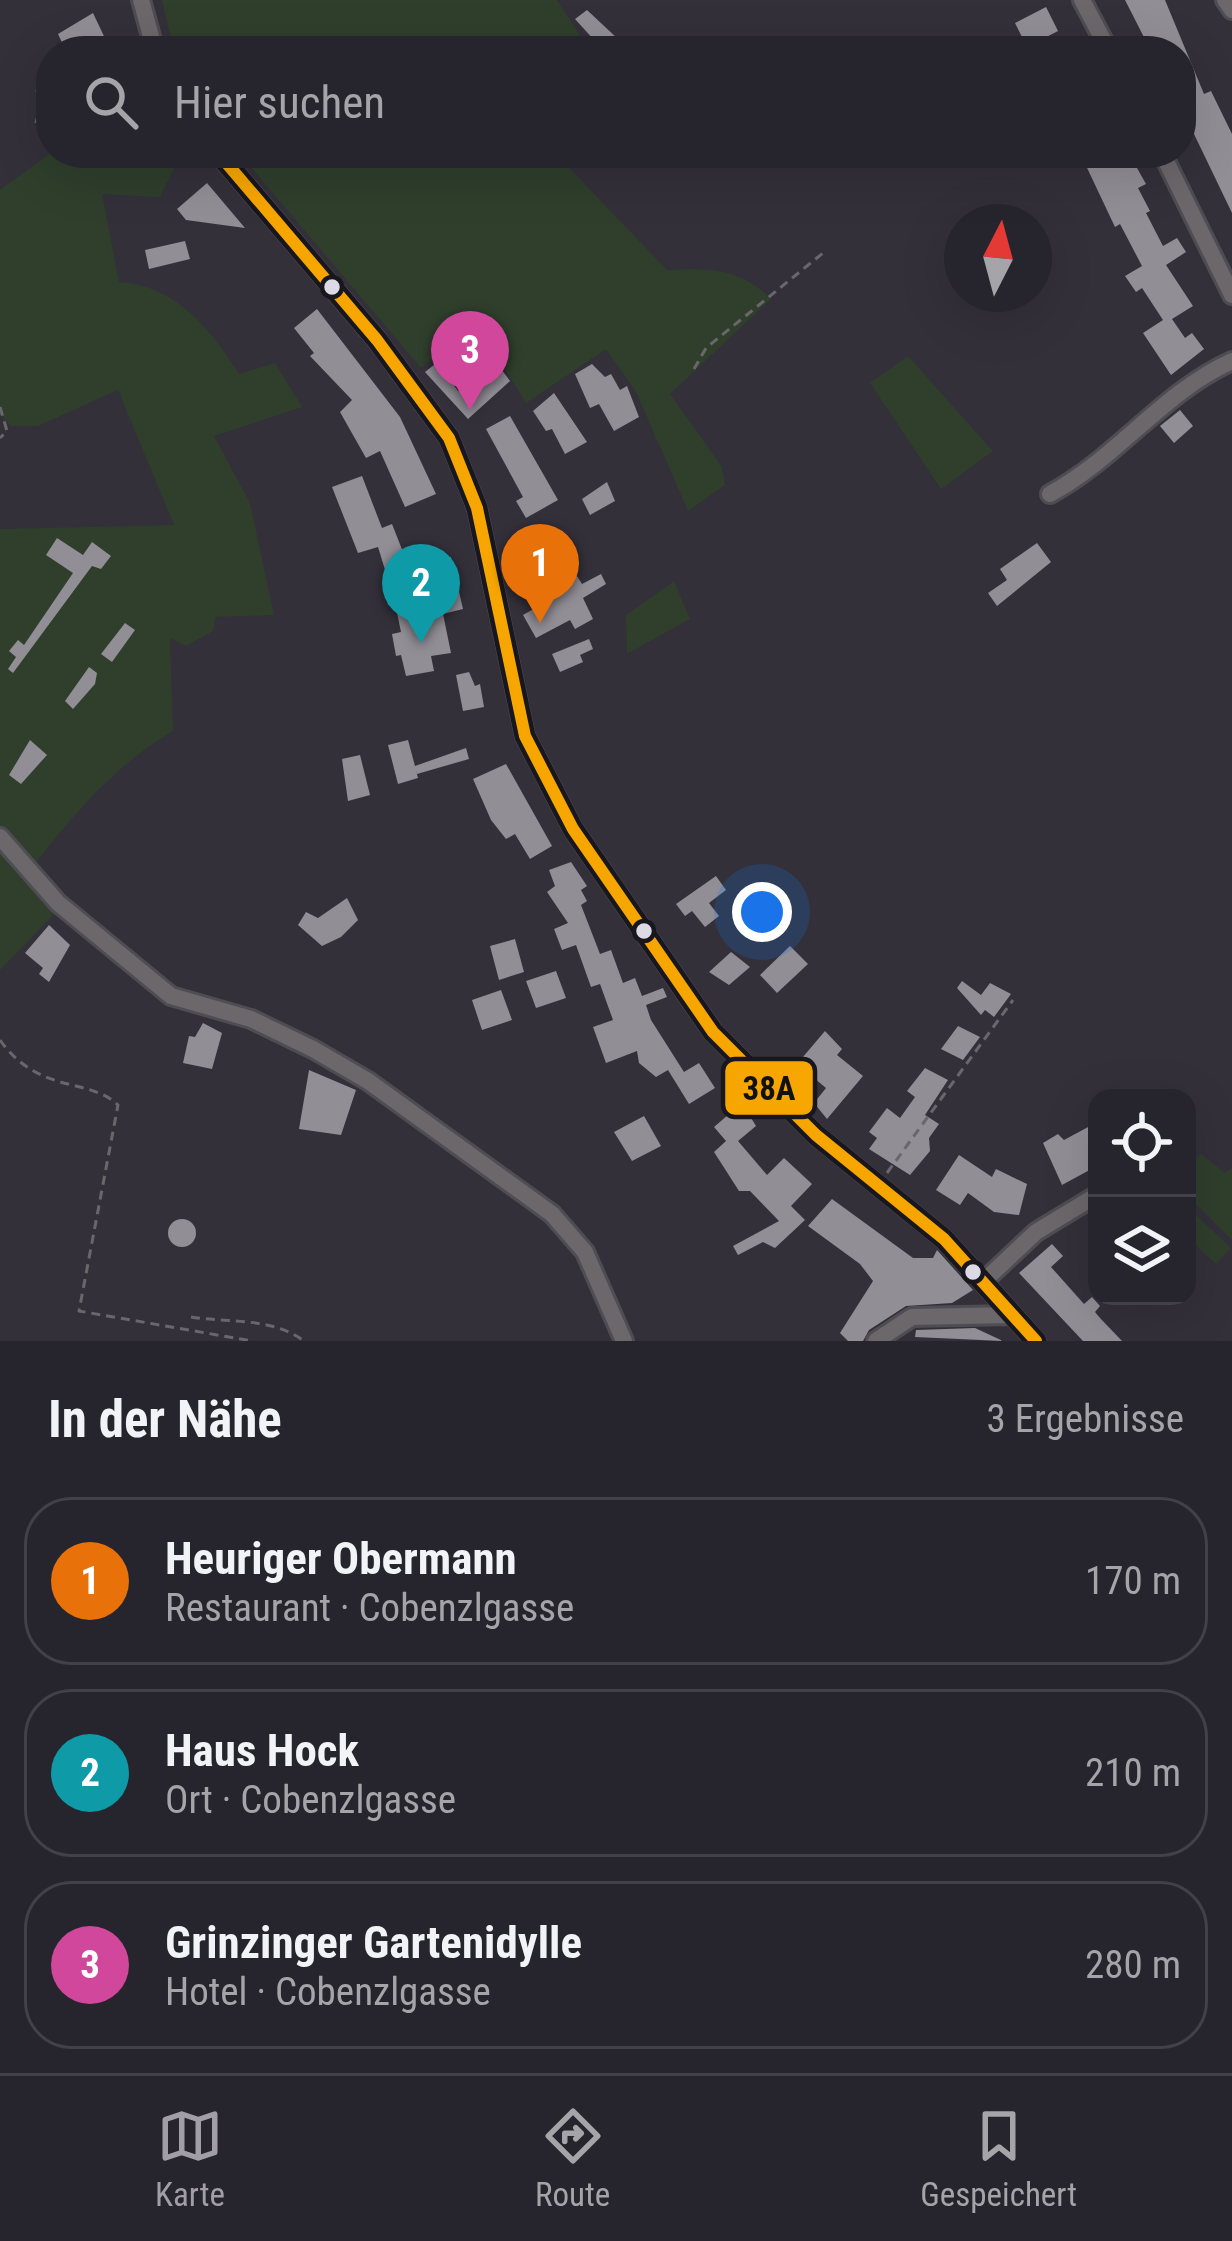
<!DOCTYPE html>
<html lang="de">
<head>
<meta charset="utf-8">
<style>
	:root { --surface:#26242c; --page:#323038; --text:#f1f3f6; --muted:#a4a4a9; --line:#424148; --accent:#a19ea8 }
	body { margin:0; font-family:"Roboto Condensed",sans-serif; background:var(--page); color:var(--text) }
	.controls { position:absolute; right:36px; bottom:36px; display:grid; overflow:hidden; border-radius:24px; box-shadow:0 12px 48px #0002 }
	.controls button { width:108px; height:108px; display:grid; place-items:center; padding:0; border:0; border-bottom:3px solid var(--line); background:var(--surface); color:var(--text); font:60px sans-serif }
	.compass { position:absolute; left:944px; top:204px; width:108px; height:108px; border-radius:50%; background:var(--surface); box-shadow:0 12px 48px #0002; rotate:6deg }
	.you { position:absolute; left:762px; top:912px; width:42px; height:42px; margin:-30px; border:9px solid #fff; border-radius:50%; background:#1a73e8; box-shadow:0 0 0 18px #1a73e833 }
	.badge { display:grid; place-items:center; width:78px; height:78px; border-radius:50%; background:var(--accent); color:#fff; font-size:39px; font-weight:700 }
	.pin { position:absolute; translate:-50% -99px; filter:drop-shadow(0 3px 6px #0008) }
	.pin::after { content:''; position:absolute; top:63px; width:42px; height:36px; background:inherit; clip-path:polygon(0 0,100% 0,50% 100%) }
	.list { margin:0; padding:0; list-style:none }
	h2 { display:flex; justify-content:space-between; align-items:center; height:156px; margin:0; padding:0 48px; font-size:51px }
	h2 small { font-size:39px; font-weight:400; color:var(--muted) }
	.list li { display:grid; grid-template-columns:78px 1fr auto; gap:36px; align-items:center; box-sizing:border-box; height:168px; margin:0 24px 24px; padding:0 24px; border:3px solid var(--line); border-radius:48px }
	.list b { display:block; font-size:45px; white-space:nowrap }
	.list p { margin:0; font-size:39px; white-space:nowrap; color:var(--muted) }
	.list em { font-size:39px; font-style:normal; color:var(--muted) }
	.icon { flex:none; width:66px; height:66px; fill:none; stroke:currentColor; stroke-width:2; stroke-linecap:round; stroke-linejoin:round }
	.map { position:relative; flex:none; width:1232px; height:1341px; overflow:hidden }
	.search { position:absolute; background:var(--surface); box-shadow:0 12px 48px #0002; left:36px; right:36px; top:36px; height:132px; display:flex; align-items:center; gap:30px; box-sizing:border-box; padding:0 42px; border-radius:48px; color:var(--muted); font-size:45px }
	.sheet { height:732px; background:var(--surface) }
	nav { display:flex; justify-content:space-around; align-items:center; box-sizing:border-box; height:168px; border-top:3px solid var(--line); background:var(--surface); font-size:33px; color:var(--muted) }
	nav a { display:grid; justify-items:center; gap:6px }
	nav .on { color:var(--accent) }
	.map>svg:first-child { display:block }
	.green { fill:#2f3f2c }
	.building { fill:#918e96 }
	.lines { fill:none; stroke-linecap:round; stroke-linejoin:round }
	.minor-casing { stroke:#4f4c54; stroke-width:22 }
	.path { stroke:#6a676c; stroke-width:3; stroke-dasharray:9 6; stroke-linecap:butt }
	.minor { stroke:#6b676a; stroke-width:16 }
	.bus-1-casing { stroke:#19171e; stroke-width:21 }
	.bus-1 { stroke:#f7a600; stroke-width:12 }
	.bus-dot { fill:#dcdae4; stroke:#19171e; stroke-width:4.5 }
	.line-badge { stroke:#19171e; stroke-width:4.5 }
	.pale-badge-label { font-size:33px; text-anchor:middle; font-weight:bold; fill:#111 }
</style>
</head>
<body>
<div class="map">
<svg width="1232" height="1341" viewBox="0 0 1232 1341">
	<rect width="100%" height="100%" fill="#33303a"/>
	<!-- green -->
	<path class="green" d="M 162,0 L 557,0 L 590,51 L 475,51 L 406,36 L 371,51 L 174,51 Z
		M 51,153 L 181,153 L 160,197 L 102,194 L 119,282 C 176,285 211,330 239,374 L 275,363 L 302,407 L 214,436 L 250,503 L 274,615 L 216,617 L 213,631 L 186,646 L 170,638 L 173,731 C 115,765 75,813 33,866 L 58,910 L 0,970 L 0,529 L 174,525 L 118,390 L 38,426 L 11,426 L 0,415 L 0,190 Z
		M 239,153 L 555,153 L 667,270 C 709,268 740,268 771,299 L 670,394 L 722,467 L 725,485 L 688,511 L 636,392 L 606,349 L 526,403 L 491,347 L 459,339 L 421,368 Z
		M 908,356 L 993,451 L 941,489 L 870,383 Z
		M 674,581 L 690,619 L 627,654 L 626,615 Z
		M 1201,1154 L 1225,1173 L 1232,1168 L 1232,1240 L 1195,1203 L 1187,1209 L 1187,1165 Z
		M 1194,1213 L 1231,1248 L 1216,1264 L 1187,1237 L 1187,1221 Z"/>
	<!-- building -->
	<path class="building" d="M 1125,0 L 1165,0 L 1204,94 L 1211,91 L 1232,134 L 1232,213 L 1181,107 L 1181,51 L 1151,51 Z
		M 1046,7 L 1058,31 L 1027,47 L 1015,23 Z
		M 587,10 L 618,39 L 604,51 L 575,19 Z
		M 93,13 L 111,51 L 66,51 L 58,34 Z
		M 1080,153 L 1121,153 L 1123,159 L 1144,153 L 1148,162 L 1137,168 L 1146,184 L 1138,188 L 1150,211 L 1146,213 L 1163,246 L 1177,238 L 1186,252 L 1166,265 L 1193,306 L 1172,319 L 1185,338 L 1192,333 L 1204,349 L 1171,375 L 1143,333 L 1163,320 L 1142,288 L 1136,292 L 1125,276 L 1142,266 L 1120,224 L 1115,227 Z
		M 207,183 L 245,228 L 186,220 L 177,209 Z
		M 185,241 L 190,259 L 149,269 L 145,250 Z
		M 317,309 L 400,417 L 436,494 L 405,507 L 380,451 L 366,458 L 340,412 L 352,400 L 310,356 L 314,353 L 294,328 Z
		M 457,347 L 463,358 L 444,372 L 458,391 L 470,390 L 487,377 L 472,356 L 485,347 L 510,381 L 468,419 L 425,372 Z
		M 592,364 L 605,377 L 611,374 L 620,390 L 627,386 L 639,417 L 614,431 L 599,404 L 590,408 L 575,374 Z
		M 554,393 L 587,442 L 565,454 L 552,429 L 546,431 L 533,411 Z
		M 1180,410 L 1193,426 L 1174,443 L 1160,426 Z
		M 510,416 L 558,500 L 526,518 L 516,501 L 523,497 L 486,429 Z
		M 362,476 L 382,528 L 392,524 L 403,552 L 413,549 L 418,565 L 451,557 L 463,609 L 443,614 L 451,653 L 431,656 L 434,671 L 406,676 L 401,655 L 396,656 L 392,634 L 401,632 L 395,603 L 388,605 L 384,587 L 390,586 L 378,547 L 358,553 L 332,487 Z
		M 607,482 L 615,501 L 590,515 L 582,499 Z
		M 57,538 L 83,555 L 92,542 L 111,556 L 101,569 L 92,566 L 13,673 L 8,669 L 16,657 L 9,651 L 18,640 L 24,645 L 73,573 L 46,555 Z
		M 1037,543 L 1051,562 L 997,606 L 988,593 L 1007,580 L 1000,569 Z
		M 559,564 L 567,577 L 575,573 L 582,584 L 601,574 L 606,584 L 583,598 L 593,619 L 575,629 L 570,620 L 536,638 L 523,615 L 537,607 L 524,584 Z
		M 125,623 L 135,630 L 112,662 L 101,654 Z
		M 589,639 L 593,649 L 580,655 L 583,662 L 560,672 L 552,654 Z
		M 89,667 L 97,673 L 95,684 L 73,709 L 65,701 Z
		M 469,672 L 475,686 L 480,684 L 484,707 L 463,711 L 456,675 Z
		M 30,740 L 47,755 L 21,784 L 9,775 Z
		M 408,740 L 415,766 L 466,748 L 469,759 L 417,774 L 415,767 L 418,778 L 398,784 L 388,745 Z
		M 360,755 L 370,795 L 348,801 L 342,759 Z
		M 506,764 L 552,846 L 530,859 L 515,834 L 506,839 L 491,820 L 473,779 Z
		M 571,862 L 587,886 L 581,890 L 587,901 L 581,905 L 600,954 L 611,950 L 623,983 L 635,978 L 642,996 L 663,988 L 667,997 L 646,1005 L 651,1020 L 684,1072 L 699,1063 L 715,1088 L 689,1104 L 668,1070 L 656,1077 L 639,1063 L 637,1051 L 606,1063 L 593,1027 L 613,1020 L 600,984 L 591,987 L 576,945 L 562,950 L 554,929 L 568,923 L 547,892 L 555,886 L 549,870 Z
		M 716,876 L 726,890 L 709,903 L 719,916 L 705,927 L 692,911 L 685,916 L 676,904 Z
		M 347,898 L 358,920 L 341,937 L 322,946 L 298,925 L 306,912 L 318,918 Z
		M 49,925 L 70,945 L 49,982 L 39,974 L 43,968 L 25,953 Z
		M 515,939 L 524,972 L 499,980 L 490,946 Z
		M 790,946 L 808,964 L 777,993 L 760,975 Z
		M 731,952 L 750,967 L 729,985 L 709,972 Z
		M 556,971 L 566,998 L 536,1008 L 526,981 Z
		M 962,981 L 981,995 L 990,983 L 1011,994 L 994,1017 L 985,1010 L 981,1015 L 957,988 Z
		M 501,990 L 512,1020 L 482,1030 L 472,1000 Z
		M 203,1023 L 222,1033 L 212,1069 L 183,1063 L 189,1036 L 195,1037 Z
		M 958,1026 L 980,1037 L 963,1060 L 941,1049 Z
		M 825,1031 L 842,1049 L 837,1055 L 863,1076 L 827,1119 L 814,1103 L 826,1088 L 797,1064 Z
		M 925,1068 L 948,1080 L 925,1115 L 939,1124 L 929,1138 L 930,1151 L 910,1175 L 869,1149 L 877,1138 L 869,1132 L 887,1108 L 900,1118 L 915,1097 L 907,1091 Z
		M 309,1070 L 356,1090 L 341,1135 L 299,1129 Z
		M 742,1103 L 756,1126 L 738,1141 L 767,1175 L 784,1158 L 812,1184 L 791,1206 L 805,1220 L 775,1248 L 763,1242 L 738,1255 L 733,1246 L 779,1221 L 750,1191 L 739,1191 L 714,1152 L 726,1141 L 714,1127 Z
		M 644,1116 L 661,1146 L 632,1161 L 614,1132 Z
		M 1090,1126 L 1097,1129 L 1097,1166 L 1062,1185 L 1043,1143 L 1058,1134 L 1064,1140 Z
		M 959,1155 L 992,1177 L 996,1169 L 1027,1184 L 1019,1215 L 994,1212 L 968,1193 L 960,1205 L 936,1190 Z
		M 832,1199 L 913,1258 L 933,1258 L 937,1250 L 973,1290 L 952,1303 L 906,1306 L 869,1330 L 863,1341 L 848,1341 L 840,1333 L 873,1281 L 860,1264 L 808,1226 Z
		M168 1233a14 14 0 1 1 28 0a14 14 0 1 1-28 0Z
		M 1052,1244 L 1063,1256 L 1051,1267 L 1084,1304 L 1092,1297 L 1100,1306 L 1095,1312 L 1100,1318 L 1122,1341 L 1083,1341 L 1019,1273 Z
		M 975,1328 L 1003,1341 L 915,1337 L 916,1330 Z"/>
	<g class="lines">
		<defs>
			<path id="minor" d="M 141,0 L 155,51
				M 1082,0 L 1109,51
				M 1225,0 L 1232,10
				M 218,153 L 377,340 L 449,438 L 477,508 L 525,736 L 573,829 L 713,1032 L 816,1135 L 944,1239 L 1036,1341
				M 1162,153 L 1232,295
				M 1050,494 C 1117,458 1163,392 1232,361
				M 0,837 L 58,903 L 171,996 L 251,1019 L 313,1049 L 368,1081 L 552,1214 L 585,1252 L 624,1341
				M 984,1281 L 1036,1232 L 1097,1195
				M 876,1341 L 912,1317 L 1012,1315"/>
		</defs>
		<!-- minor casing -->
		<use href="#minor" class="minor-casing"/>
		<!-- path -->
		<path class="path" d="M 116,51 L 119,51
			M 36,123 L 42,99 L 37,91 L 51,83
			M 694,369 L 706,348 L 823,253
			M 0,407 L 7,431 L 0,438
			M 0,1040 C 39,1095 89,1077 118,1105 L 79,1311 L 252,1341
			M 887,1173 L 1013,1000
			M 191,1317 C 229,1323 272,1317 304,1341"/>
		<!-- minor -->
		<use href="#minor" class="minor"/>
		<defs>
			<path id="bus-1" d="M 218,153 L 377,340 L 449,438 L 477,508 L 525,736 L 573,829 L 713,1032 L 816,1135 L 944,1239 L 1036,1341"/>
		</defs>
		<!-- bus-1 casing -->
		<use href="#bus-1" class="bus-1-casing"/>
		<!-- bus-1 -->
		<use href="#bus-1" class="bus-1"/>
	</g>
	<!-- markers -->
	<g class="bus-dot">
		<circle cx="332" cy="287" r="10"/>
		<circle cx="644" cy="931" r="10"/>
		<circle cx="973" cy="1272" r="10"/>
	</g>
	<rect class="line-badge" x="723" y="1059" width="92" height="58" rx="12" fill="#f7a600"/>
	<g class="pale-badge-label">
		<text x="769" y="1100">38A</text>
	</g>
</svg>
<div class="controls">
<button><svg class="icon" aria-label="locate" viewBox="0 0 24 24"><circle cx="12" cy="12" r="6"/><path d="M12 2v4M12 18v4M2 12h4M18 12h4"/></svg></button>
<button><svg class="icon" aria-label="layers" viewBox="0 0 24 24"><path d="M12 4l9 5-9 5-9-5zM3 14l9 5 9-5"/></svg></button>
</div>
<svg class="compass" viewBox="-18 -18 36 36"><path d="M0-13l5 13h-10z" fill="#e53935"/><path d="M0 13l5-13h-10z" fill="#a4a4a9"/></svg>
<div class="you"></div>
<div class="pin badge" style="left:540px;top:623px;background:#e8710a">1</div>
<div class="pin badge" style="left:421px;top:643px;background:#0f9aa8">2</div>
<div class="pin badge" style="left:470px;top:410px;background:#d1479c">3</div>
<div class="search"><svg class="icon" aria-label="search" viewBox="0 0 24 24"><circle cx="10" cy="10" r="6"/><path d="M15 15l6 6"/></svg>Hier suchen</div>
</div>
<section class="sheet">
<h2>In der Nähe<small>3 Ergebnisse</small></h2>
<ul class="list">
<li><span class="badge" style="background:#e8710a">1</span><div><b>Heuriger Obermann</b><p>Restaurant · Cobenzlgasse</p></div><em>170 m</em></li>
<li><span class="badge" style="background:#0f9aa8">2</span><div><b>Haus Hock</b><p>Ort · Cobenzlgasse</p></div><em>210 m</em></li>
<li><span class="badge" style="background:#d1479c">3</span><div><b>Grinzinger Gartenidylle</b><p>Hotel · Cobenzlgasse</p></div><em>280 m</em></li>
</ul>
</section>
<nav>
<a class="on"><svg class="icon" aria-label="map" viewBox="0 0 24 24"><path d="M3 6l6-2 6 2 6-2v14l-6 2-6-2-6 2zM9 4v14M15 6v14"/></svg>Karte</a>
<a><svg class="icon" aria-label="directions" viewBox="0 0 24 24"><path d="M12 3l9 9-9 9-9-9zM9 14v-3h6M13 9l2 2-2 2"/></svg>Route</a>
<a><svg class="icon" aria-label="saved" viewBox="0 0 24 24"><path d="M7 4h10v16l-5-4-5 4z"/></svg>Gespeichert</a>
</nav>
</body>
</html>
